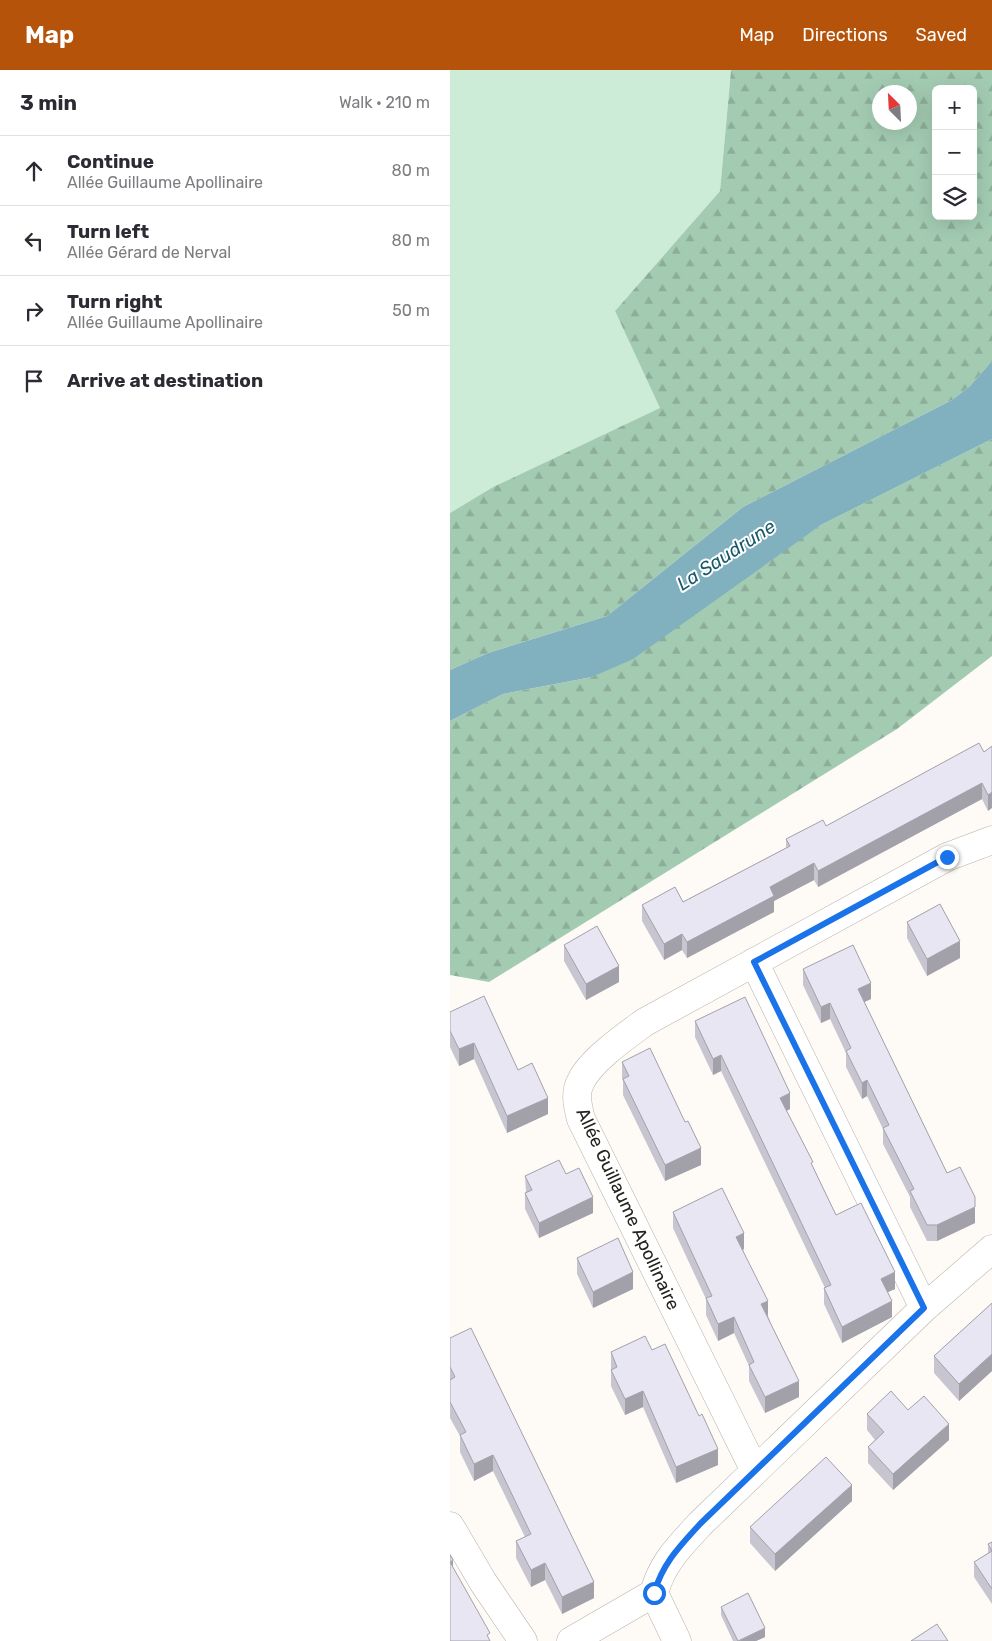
<!DOCTYPE html>
<html lang="en">
<head>
<meta charset="utf-8">
<style>
	:root { --surface:#fff; --page:#f2f2f3; --text:#2b2b33; --muted:#7c7c81; --line:#e1e1e2; --accent:#b45309 }
	body { margin:0; font-family:Rubik,sans-serif; background:var(--page); color:var(--text) }
	.controls { position:absolute; right:15px; top:15px; display:grid; overflow:hidden; border-radius:8px; box-shadow:0 5px 20px #0002 }
	.controls button { width:45px; height:45px; display:grid; place-items:center; padding:0; border:0; border-bottom:1px solid var(--line); background:var(--surface); color:var(--text); font:25px sans-serif }
	.compass { position:absolute; left:422px; top:15px; width:45px; height:45px; border-radius:50%; background:var(--surface); box-shadow:0 5px 20px #0002; rotate:336deg }
	.stop { position:absolute; width:15px; height:15px; margin:-11px; border:4px solid #1a73e8; border-radius:50%; background:#fff }
	.stop.end { background:#1a73e8; border-color:#fff; box-shadow:0 1px 5px #0008 }
	.list { margin:0; padding:0; list-style:none }
	h2 { display:flex; justify-content:space-between; align-items:center; height:65px; margin:0; padding:0 20px; font-size:21px }
	h2 small { font-size:16px; font-weight:400; color:var(--muted) }
	.list li { display:grid; grid-template-columns:32px 1fr auto; gap:15px; align-items:center; box-sizing:border-box; height:70px; padding:0 20px; border-top:1px solid var(--line) }
	.list b { display:block; font-size:19px; white-space:nowrap }
	.list p { margin:0; font-size:16px; white-space:nowrap; color:var(--muted) }
	.list em { font-size:16px; font-style:normal; color:var(--muted) }
	.icon { flex:none; width:28px; height:28px; fill:none; stroke:currentColor; stroke-width:2; stroke-linecap:round; stroke-linejoin:round }
	.map { position:relative; flex:none; width:542px; height:1571px; overflow:hidden }
	header { display:flex; align-items:center; gap:30px; box-sizing:border-box; height:70px; padding:0 25px; background:var(--accent); color:#fff }
	header strong { font-size:24px }
	nav { display:flex; gap:28px; margin-inline-start:auto; font-size:18px }
	main { display:flex }
	aside { flex:1; background:var(--surface) }
	.map>svg:first-child { display:block }
	.grass { fill:#cdecd8 }
	.forest { fill:url(#forest-firs); fill-rule:evenodd }
	.water { fill:#81b0be }
	.lines { fill:none; stroke-linecap:round; stroke-linejoin:round }
	.minor-casing { stroke:#b8b1a7; stroke-width:29 }
	.minor { stroke:#fff; stroke-width:28 }
	.wall { fill:#c7c6d0 }
	.shaded-wall { fill:#a2a1a9 }
	.building { fill:#e7e6f2; stroke:#a2a1a9 }
	.route { stroke:#1a73e8; stroke-width:6 }
	.labels { text-anchor:middle; dominant-baseline:central; stroke-width:4; stroke-linejoin:round; paint-order:stroke }
	.street-label { font-size:18px; fill:#25231f; stroke:#fff }
	.water-label { font-size:19px; font-style:italic; fill:#1b5a6a; stroke:#fff }
</style>
</head>
<body>
<header>
<strong>Map</strong>
<nav><a>Map</a><a>Directions</a><a>Saved</a></nav>
</header>
<main>
<aside>
<h2>3 min<small>Walk · 210 m</small></h2>
<ul class="list">
<li><svg class="icon" aria-label="ahead" viewBox="0 0 24 24"><path d="M12 20V5M6 11l6-6 6 6"/></svg><div><b>Continue</b><p>Allée Guillaume Apollinaire</p></div><em>80 m</em></li>
<li><svg class="icon" aria-label="left" viewBox="0 0 24 24"><path d="M17 20v-9H6M10 6l-5 5 5 5"/></svg><div><b>Turn left</b><p>Allée Gérard de Nerval</p></div><em>80 m</em></li>
<li><svg class="icon" aria-label="right" viewBox="0 0 24 24"><path d="M7 20v-9h11M14 6l5 5-5 5"/></svg><div><b>Turn right</b><p>Allée Guillaume Apollinaire</p></div><em>50 m</em></li>
<li><svg class="icon" aria-label="arrive" viewBox="0 0 24 24"><path d="M6 21V4h12l-3 4 3 4H6"/></svg><div><b>Arrive at destination</b></div></li>
</ul>
</aside>
<div class="map">
<svg width="542" height="1571" viewBox="0 0 542 1571">
	<defs>
		<pattern id="forest-firs" width="22" height="20" patternUnits="userSpaceOnUse" patternTransform="scale(1.25)"><rect width="22" height="20" fill="#a3cbb2"/><path d="M5 1l3.5 6h-7zM16 11l3.5 6h-7z" fill="#8cae99"/></pattern>
	</defs>
	<rect width="100%" height="100%" fill="#fefbf6"/>
	<!-- grass -->
	<path class="grass" d="M 0,0 L 281,0 L 270,121 L 165,241 L 211,338 L 43,417 L 0,443 Z"/>
	<!-- forest -->
	<path class="forest" d="M 281,0 L 542,0 L 542,291 L 520,316 L 502,330 L 293,437 L 157,546 L 38,583 L 0,600 L 0,443 L 43,417 L 210,338 L 165,241 L 270,121 ZM 486,19 L 523,19 L 523,146 L 486,146 ZM 430,22 L 460,22 L 460,52 L 430,52 Z
		M 542,369 L 542,586 L 447,659 L 39,912 L 0,905 L 0,651 L 53,624 L 142,607 L 371,455 Z"/>
	<!-- water -->
	<path class="water" d="M 542,291 L 542,369 L 371,455 L 183,589 L 142,607 L 53,624 L 0,651 L 0,600 L 38,583 L 157,546 L 293,437 L 502,330 L 520,316 Z"/>
	<g class="lines">
		<defs>
			<path id="minor" d="M 304,892 L 474,1238
				M 305,1401 L 131,1049 C 128,1037 124,1023 131,1011 C 141,990 176,966 195,952 L 497,787 L 542,770
				M 0,1456 L 33,1512 L 73,1571
				M 204,1523 C 212,1493 229,1477 250,1454 L 474,1238 L 542,1179
				M 204,1523 L 227,1571
				M 121,1571 L 204,1523"/>
		</defs>
		<!-- minor casing -->
		<use href="#minor" class="minor-casing"/>
		<!-- minor -->
		<use href="#minor" class="minor"/>
	</g>
	<!-- wall -->
	<path class="wall" d="M 542,676 L 538,741 L 532,729 L 368,817 L 364,810 L 324,831 L 324,842 L 237,888 L 232,880 L 214,890 L 192,851 L 192,835 L 233,832 L 336,778 L 336,769 L 376,756 L 534,682 Z
		M 457,852 L 510,888 L 477,906 L 457,868 Z
		M 114,875 L 169,912 L 136,930 L 114,891 Z
		M 353,899 L 421,929 L 414,932 L 497,1103 L 525,1153 L 487,1171 L 477,1171 L 460,1137 L 460,1127 L 433,1074 L 433,1059 L 417,1026 L 412,1029 L 396,997 L 396,983 L 380,949 L 371,953 L 353,915 Z
		M 0,942 L 68,1000 L 98,1044 L 57,1063 L 24,989 L 9,996 L 0,977 Z
		M 245,951 L 340,1039 L 336,1041 L 386,1145 L 445,1219 L 438,1222 L 442,1247 L 392,1273 L 374,1234 L 374,1218 L 375,1218 L 271,1001 L 263,1005 L 245,967 Z
		M 172,992 L 251,1095 L 215,1111 L 173,1025 L 173,1011 L 172,1008 Z
		M 116,1104 L 143,1143 L 89,1168 L 75,1139 L 75,1123 L 76,1123 L 75,1106 Z
		M 223,1142 L 294,1179 L 293,1180 L 349,1327 L 315,1343 L 299,1311 L 299,1296 L 284,1263 L 268,1271 L 256,1245 L 256,1229 L 223,1158 Z
		M 127,1188 L 183,1219 L 143,1238 L 127,1204 Z
		M 542,1233 L 542,1301 L 509,1331 L 484,1303 L 484,1286 Z
		M 0,1268 L 144,1528 L 112,1544 L 95,1510 L 81,1517 L 66,1488 L 66,1471 L 75,1467 L 43,1401 L 24,1411 L 10,1382 L 10,1366 L 0,1348 Z
		M 202,1280 L 268,1395 L 226,1413 L 193,1337 L 175,1345 L 161,1316 L 161,1282 Z
		M 458,1340 L 499,1370 L 443,1420 L 418,1393 L 418,1377 L 425,1370 L 417,1360 L 417,1344 Z
		M 402,1431 L 325,1501 L 300,1473 L 300,1457 Z
		M 542,1472 L 542,1534 L 524,1507 L 524,1492 L 538,1483 L 538,1474 Z
		M 271,1537 L 315,1567 L 306,1571 L 283,1571 L 271,1545 Z"/>
	<!-- shaded-wall -->
	<path class="shaded-wall" d="M 532,713 L 532,729 L 368,817 L 368,801 Z
		M 542,722 L 542,738 L 538,741 L 538,725 Z
		M 364,793 L 364,810 L 324,831 L 324,842 L 237,888 L 237,872 L 320,817 Z
		M 232,864 L 232,880 L 214,890 L 214,874 Z
		M 510,871 L 510,888 L 477,906 L 477,889 Z
		M 169,896 L 169,912 L 136,930 L 136,914 Z
		M 421,913 L 421,929 L 408,935 L 408,919 Z
		M 380,933 L 380,949 L 371,953 L 371,937 Z
		M 24,973 L 24,989 L 9,996 L 9,979 Z
		M 271,985 L 271,1001 L 263,1005 L 263,989 Z
		M 417,1010 L 417,1026 L 412,1029 L 412,1013 Z
		M 340,1023 L 340,1039 L 330,1044 L 330,1028 Z
		M 98,1028 L 98,1044 L 57,1063 L 57,1046 Z
		M 251,1078 L 251,1095 L 215,1111 L 215,1095 Z
		M 143,1127 L 143,1143 L 89,1168 L 89,1153 Z
		M 525,1137 L 525,1153 L 487,1171 L 487,1155 Z
		M 294,1163 L 294,1179 L 286,1183 L 286,1167 Z
		M 183,1202 L 183,1219 L 143,1238 L 143,1222 Z
		M 445,1202 L 445,1219 L 431,1225 L 431,1209 Z
		M 318,1231 L 318,1247 L 311,1234 Z
		M 442,1231 L 442,1247 L 392,1273 L 392,1257 Z
		M 284,1247 L 284,1263 L 268,1271 L 268,1254 Z
		M 542,1284 L 542,1301 L 509,1331 L 509,1314 Z
		M 349,1311 L 349,1327 L 315,1343 L 315,1327 Z
		M 193,1321 L 193,1337 L 175,1345 L 175,1329 Z
		M 499,1354 L 499,1370 L 443,1420 L 443,1404 Z
		M 268,1379 L 268,1395 L 226,1413 L 226,1397 Z
		M 43,1385 L 43,1401 L 24,1411 L 24,1394 Z
		M 402,1415 L 402,1431 L 325,1501 L 325,1484 Z
		M 3,1490 L 3,1506 L 0,1492 Z
		M 95,1493 L 95,1510 L 81,1517 L 81,1500 Z
		M 144,1512 L 144,1528 L 112,1544 L 112,1527 Z
		M 315,1558 L 315,1567 L 306,1571 L 289,1571 Z"/>
	<!-- building -->
	<path class="building" d="M 529,673 L 534,682 L 542,676 L 542,722 L 538,725 L 532,713 L 368,801 L 364,793 L 320,817 L 324,826 L 237,872 L 232,864 L 214,874 L 192,835 L 225,817 L 233,832 L 340,776 L 336,769 L 373,750 L 376,756 Z
		M 490,834 L 510,871 L 477,889 L 457,852 Z
		M 147,856 L 169,896 L 136,914 L 114,875 Z
		M 403,875 L 421,913 L 408,919 L 497,1103 L 510,1097 L 525,1127 L 525,1137 L 487,1155 L 477,1155 L 460,1121 L 464,1119 L 433,1058 L 439,1055 L 417,1010 L 412,1013 L 396,981 L 401,978 L 380,933 L 371,937 L 353,899 Z
		M 34,926 L 68,1000 L 82,993 L 98,1028 L 57,1046 L 24,973 L 9,979 L 0,961 L 0,942 Z
		M 295,927 L 340,1023 L 330,1028 L 363,1092 L 361,1093 L 386,1145 L 411,1133 L 445,1202 L 431,1209 L 442,1231 L 392,1257 L 374,1218 L 381,1215 L 339,1127 L 271,985 L 263,989 L 245,951 Z
		M 200,978 L 235,1052 L 238,1051 L 251,1078 L 215,1095 L 173,1009 L 179,1006 L 172,992 Z
		M 109,1090 L 116,1104 L 129,1098 L 143,1127 L 89,1153 L 75,1123 L 82,1120 L 75,1106 Z
		M 272,1118 L 294,1163 L 286,1167 L 318,1231 L 311,1234 L 349,1311 L 315,1327 L 299,1295 L 304,1292 L 284,1247 L 268,1254 L 256,1228 L 262,1226 L 223,1142 Z
		M 168,1168 L 183,1202 L 143,1222 L 127,1188 Z
		M 542,1233 L 542,1284 L 509,1314 L 484,1286 Z
		M 21,1258 L 144,1512 L 112,1527 L 95,1493 L 81,1500 L 66,1471 L 81,1464 L 43,1385 L 24,1394 L 10,1365 L 16,1362 L 0,1332 L 0,1310 L 5,1307 L 0,1297 L 0,1268 Z
		M 195,1266 L 202,1280 L 215,1274 L 249,1346 L 252,1344 L 268,1379 L 226,1397 L 193,1321 L 175,1329 L 161,1300 L 167,1297 L 161,1282 Z
		M 441,1321 L 458,1340 L 474,1326 L 499,1354 L 443,1404 L 418,1377 L 434,1362 L 417,1344 Z
		M 376,1387 L 402,1415 L 325,1484 L 300,1457 Z
		M 542,1472 L 542,1519 L 524,1492 L 542,1481 L 538,1474 Z
		M 0,1485 L 3,1490 L 0,1492 Z
		M 0,1492 L 40,1563 L 37,1565 L 40,1571 L 0,1571 Z
		M 298,1523 L 315,1558 L 288,1571 L 271,1537 Z
		M 487,1554 L 498,1571 L 461,1571 Z"/>
	<g class="lines">
		<!-- route -->
		<path class="route" d="M 204,1523 C 213,1493 229,1477 250,1454 L 474,1238 L 304,892 L 497,787"/>
	</g>
	<g class="labels">
		<!-- street labels -->
		<g class="street-label">
			<text transform="translate(178 1139) rotate(65)">Allée Guillaume Apollinaire</text>
		</g>
		<!-- water labels -->
		<g class="water-label">
			<text transform="translate(276 485) rotate(-33)">La Saudrune</text>
		</g>
	</g>
</svg>
<div class="controls">
<button>+</button>
<button>−</button>
<button><svg class="icon" aria-label="layers" viewBox="0 0 24 24"><path d="M12 4l9 5-9 5-9-5zM3 14l9 5 9-5"/></svg></button>
</div>
<svg class="compass" viewBox="-18 -18 36 36"><path d="M0-13l5 13h-10z" fill="#e53935"/><path d="M0 13l5-13h-10z" fill="#7c7c81"/></svg>
<div class="stop" style="left:204px;top:1523px"></div>
<div class="stop end" style="left:497px;top:787px"></div>
</div>
</main>
</body>
</html>
